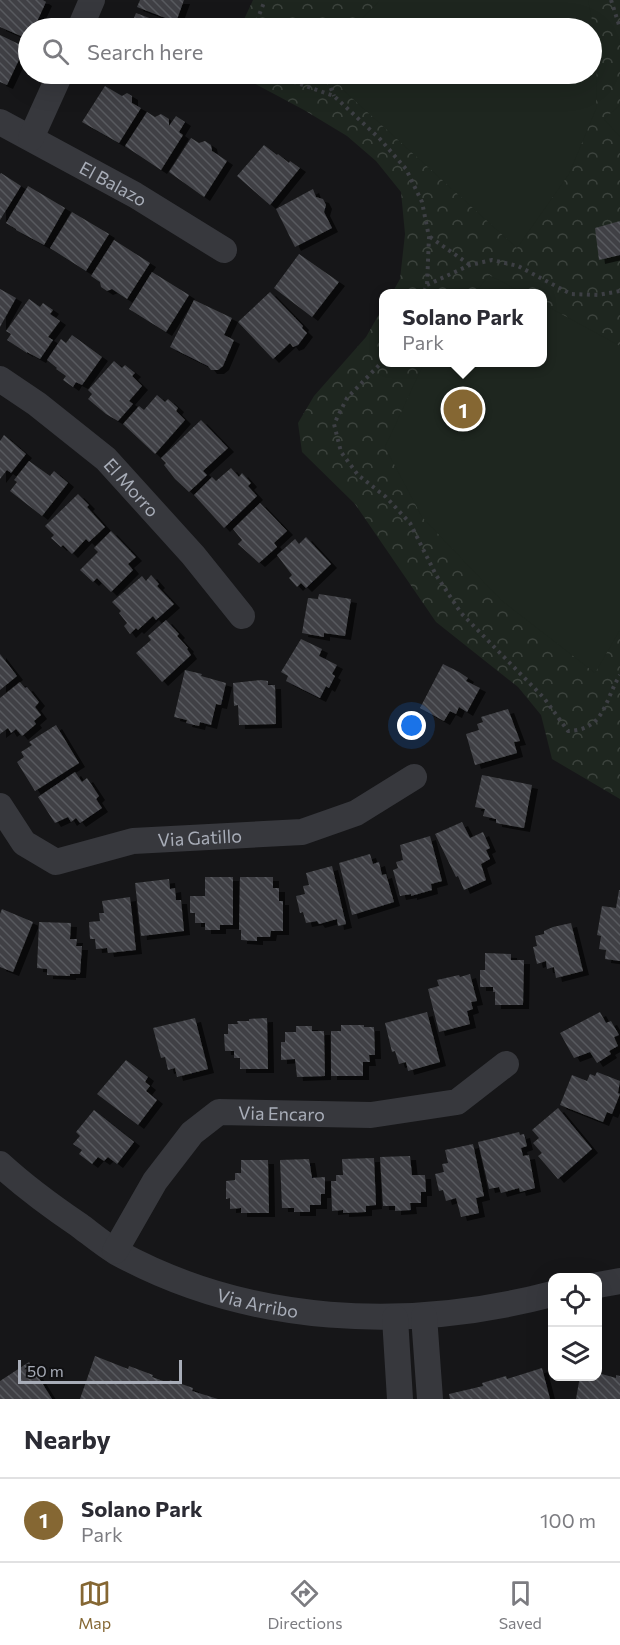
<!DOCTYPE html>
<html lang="en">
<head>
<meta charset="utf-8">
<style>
	:root { --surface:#fff; --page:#f7f7f7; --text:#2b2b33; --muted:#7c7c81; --line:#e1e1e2; --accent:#856733 }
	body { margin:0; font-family:Commissioner,sans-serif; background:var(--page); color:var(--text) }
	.controls { position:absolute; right:18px; bottom:18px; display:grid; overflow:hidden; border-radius:12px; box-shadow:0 6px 24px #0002 }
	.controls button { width:54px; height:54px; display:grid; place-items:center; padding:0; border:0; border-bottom:2px solid var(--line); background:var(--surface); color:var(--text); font:30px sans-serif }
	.scale { position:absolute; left:18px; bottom:15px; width:164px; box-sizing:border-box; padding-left:6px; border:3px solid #a8adb8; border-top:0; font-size:16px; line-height:21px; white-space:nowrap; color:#a8adb8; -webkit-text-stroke:4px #111113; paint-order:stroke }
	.you { position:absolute; left:412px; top:726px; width:21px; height:21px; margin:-15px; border:4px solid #fff; border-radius:50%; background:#1a73e8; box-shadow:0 0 0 9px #1a73e833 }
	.badge { display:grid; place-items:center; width:39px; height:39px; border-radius:50%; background:var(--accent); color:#fff; font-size:20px; font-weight:700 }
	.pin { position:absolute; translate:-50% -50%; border:3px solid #fff; box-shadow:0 2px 6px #0006 }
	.popup { position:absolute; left:379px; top:289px; width:168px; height:78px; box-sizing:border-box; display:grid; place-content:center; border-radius:12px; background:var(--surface); filter:drop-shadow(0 2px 4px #0005); font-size:20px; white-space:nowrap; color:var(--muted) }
	.popup b { font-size:22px; color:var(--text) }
	.popup::after { content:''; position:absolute; left:50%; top:100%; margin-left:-12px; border:12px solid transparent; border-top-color:var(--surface) }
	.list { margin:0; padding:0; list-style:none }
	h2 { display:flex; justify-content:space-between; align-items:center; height:78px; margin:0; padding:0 24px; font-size:26px }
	h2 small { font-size:20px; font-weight:400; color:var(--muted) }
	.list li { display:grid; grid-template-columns:39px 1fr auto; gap:18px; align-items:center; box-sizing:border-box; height:84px; padding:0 24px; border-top:2px solid var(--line) }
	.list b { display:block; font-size:22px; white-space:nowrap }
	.list p { margin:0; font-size:20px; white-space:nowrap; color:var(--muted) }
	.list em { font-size:20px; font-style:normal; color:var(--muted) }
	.icon { flex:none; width:33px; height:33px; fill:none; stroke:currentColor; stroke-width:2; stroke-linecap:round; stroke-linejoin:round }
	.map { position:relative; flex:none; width:620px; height:1399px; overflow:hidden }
	.search { position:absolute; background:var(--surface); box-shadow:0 6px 24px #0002; left:18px; right:18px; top:18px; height:66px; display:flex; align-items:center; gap:15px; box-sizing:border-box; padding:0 21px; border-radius:33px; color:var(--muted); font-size:22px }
	.sheet { height:162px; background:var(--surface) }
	nav { display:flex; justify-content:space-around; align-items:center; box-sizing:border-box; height:84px; border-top:2px solid var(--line); background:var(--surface); font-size:16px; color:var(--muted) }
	nav a { display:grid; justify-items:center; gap:3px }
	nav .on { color:var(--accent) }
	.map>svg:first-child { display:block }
	.park { fill:url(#park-crowns) }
	.garden { fill:#1e261f }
	.building { fill:url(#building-back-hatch); filter:url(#shadow) }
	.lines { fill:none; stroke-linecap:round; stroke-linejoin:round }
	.path { stroke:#3d3f44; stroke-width:4; stroke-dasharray:3 4.5; stroke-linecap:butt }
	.minor { stroke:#37383d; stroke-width:26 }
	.labels { text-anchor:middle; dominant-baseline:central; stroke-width:6; stroke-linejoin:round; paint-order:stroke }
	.street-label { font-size:18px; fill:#a8adb8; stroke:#111113 }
</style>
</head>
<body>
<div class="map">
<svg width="620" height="1399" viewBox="0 0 620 1399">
	<defs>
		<pattern id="park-crowns" width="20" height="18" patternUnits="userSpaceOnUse" patternTransform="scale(1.5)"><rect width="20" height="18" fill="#1e261f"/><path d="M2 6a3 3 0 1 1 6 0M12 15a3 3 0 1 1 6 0" fill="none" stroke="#3c433d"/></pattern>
		<pattern id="building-back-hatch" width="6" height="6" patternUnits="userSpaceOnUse" patternTransform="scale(1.5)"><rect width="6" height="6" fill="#404145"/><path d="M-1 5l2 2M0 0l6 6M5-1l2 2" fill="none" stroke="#595a5e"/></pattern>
		<filter id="shadow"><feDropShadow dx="6" dy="4" stdDeviation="0" flood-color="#0009"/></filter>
	</defs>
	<rect width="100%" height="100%" fill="#161618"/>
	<!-- park -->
	<path class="park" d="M 253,0 L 620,0 L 620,799 L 552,759 L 541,715 L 518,687 L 436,622 L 355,504 L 302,452 L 298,423 L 314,396 L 366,337 L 383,307 L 384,362 L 542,362 L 542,294 L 392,293 L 400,279 L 405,234 L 401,192 L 376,161 L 347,136 L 304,110 L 237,74 L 592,74 L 592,28 L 240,28 Z"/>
	<!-- garden -->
	<path class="garden" d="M 380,0 L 588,0 L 597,46 L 596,109 L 569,174 L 517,248 L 343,90 L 336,74 L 592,74 L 592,28 L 353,28 Z
		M 620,105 L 620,137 L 604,119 Z
		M 489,275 L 523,293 L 475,293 Z
		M 543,304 L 620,346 L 620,630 L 595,673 L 501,600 L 422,517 L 385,447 L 424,363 L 542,362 Z"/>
	<!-- building -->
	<path class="building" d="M 0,0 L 43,0 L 46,2 L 34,28 L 28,28 L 28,39 L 0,27 Z
		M 140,0 L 184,0 L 176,22 L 137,7 Z
		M 136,13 L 176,28 L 130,28 Z
		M 0,35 L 25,47 L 7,85 L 0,82 Z
		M 105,86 L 122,96 L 127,93 L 132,96 L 132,103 L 141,108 L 119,143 L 82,122 Z
		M 147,112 L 155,117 L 161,114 L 169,119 L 169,126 L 176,116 L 185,122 L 179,132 L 183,135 L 161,170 L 125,146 Z
		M 191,138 L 199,143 L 205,141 L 211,145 L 212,151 L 227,161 L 204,197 L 169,172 Z
		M 264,145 L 277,155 L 278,154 L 289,163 L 290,161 L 300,168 L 270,205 L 237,176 Z
		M 1,173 L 21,186 L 0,220 L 0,174 Z
		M 28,186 L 65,208 L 44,245 L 16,230 L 16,229 L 6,223 Z
		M 313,189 L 316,197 L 323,199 L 326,205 L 324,212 L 332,228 L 295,247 L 276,209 Z
		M 72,212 L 109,234 L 86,271 L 50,248 Z
		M 620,221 L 620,255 L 599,260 L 595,228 Z
		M 114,240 L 150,263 L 127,299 L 112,289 L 107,291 L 101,287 L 100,282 L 91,276 Z
		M 299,254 L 339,282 L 312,317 L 274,288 Z
		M 152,272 L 189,295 L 166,332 L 129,309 Z
		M 0,289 L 16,298 L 0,327 Z
		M 270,292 L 303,326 L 302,328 L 307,333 L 298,345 L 293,347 L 290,343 L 273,359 L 238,322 Z
		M 29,299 L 40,307 L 43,303 L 53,310 L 50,314 L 60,321 L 48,337 L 53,340 L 40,359 L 27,352 L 27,353 L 7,340 L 11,334 L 6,331 Z
		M 194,300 L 232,318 L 224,335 L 234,340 L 223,366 L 218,370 L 211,370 L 208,366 L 170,347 Z
		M 72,335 L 102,357 L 82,385 L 76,382 L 73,387 L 63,380 L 66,376 L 56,369 L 57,368 L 47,360 L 61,339 L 66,343 Z
		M 114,361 L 122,368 L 125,365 L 135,373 L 132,376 L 142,386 L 129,401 L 133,404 L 118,421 L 106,414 L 88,399 L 92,394 L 88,390 Z
		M 157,395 L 165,402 L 168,399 L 178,408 L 176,411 L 185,420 L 155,454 L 123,424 L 139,406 L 144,410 Z
		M 201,420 L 228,448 L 203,471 L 207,475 L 189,492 L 175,479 L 164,465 L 166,463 L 161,458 Z
		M 4,435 L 26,454 L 11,473 L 7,470 L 0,479 L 0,441 Z
		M 29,461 L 50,476 L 54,471 L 68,483 L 42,516 L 10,491 L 17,482 L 14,480 Z
		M 231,468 L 239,477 L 242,473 L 251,483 L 248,486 L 257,496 L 224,528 L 194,495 L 212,477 L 216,481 Z
		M 78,494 L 89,505 L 87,507 L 105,527 L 89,542 L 86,539 L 72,554 L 63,545 L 61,547 L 51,538 L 54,535 L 45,526 Z
		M 260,503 L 287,531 L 274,543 L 277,547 L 259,563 L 238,544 L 242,540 L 233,529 Z
		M 111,531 L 136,557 L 128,564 L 133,570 L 111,592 L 97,578 L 93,582 L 80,570 L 98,552 L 94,548 Z
		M 306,537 L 331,564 L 306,588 L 301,583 L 297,587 L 289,578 L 292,575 L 277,555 L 295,539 L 299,544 Z
		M 151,575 L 159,584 L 157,586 L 174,604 L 156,620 L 153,616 L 138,630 L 136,628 L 130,634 L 124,626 L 127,623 L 119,613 L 121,611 L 112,602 L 142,576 L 146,581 Z
		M 319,594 L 351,599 L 345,636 L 324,633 L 324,637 L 302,633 L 308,598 L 318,599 Z
		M 166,620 L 179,634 L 177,636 L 188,648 L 187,649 L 191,655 L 162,682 L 136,653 L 151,640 L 148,636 Z
		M 301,639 L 322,649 L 319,656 L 337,665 L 332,674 L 335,676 L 329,688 L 326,686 L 320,698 L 286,681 L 288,676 L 281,672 Z
		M 0,654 L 17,676 L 0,690 Z
		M 443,664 L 459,672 L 468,678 L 466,681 L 480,688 L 467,712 L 459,707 L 456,714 L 450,711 L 444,721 L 420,708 Z
		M 185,670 L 202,674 L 201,676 L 226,683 L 221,705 L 216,704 L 211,725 L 200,722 L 199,726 L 186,723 L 187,720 L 174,717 Z
		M 261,680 L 268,681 L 268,685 L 275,685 L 276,724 L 239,725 L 238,705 L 234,706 L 233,683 Z
		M 20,682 L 25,688 L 27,687 L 39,702 L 35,707 L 41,715 L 34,721 L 36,724 L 22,736 L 16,729 L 11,733 L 8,728 L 0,734 L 0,698 Z
		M 508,709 L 520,741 L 514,742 L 517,753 L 475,765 L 466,734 L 479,730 L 477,724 L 483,722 L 481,717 Z
		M 56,725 L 79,763 L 35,791 L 17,762 L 24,757 L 21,752 L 32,745 L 29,742 Z
		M 75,772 L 82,782 L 87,778 L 99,796 L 96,799 L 102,808 L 80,823 L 76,818 L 71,822 L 68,817 L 55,823 L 38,797 Z
		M 482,775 L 532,785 L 524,828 L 496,823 L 496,819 L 483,816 L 485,809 L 475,807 Z
		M 462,822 L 470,838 L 483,832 L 490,848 L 486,850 L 490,859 L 481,864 L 486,880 L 464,890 L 458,876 L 456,877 L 435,834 Z
		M 430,836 L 442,881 L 431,884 L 432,890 L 411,896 L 411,894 L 400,896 L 393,870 L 398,868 L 396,862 L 403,860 L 400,845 Z
		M 370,854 L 373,864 L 379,862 L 382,875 L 386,874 L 394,902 L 352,915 L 339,863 Z
		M 332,866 L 346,924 L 338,926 L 337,919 L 319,924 L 317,921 L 306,923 L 303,912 L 300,913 L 296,896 L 305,894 L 303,886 L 309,885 L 306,873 Z
		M 205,877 L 233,877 L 233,925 L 220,925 L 220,930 L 205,930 L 205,923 L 195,923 L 195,913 L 190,913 L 190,896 L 205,896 Z
		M 240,877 L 273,877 L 273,888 L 279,888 L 279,901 L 283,901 L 283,931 L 271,931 L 270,937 L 257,937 L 257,941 L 241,940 L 241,930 L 239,930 Z
		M 169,879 L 170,889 L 175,888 L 176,900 L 181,900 L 184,931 L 141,936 L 135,883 Z
		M 619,890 L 620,890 L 620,961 L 605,959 L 606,950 L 599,949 L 601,936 L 597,935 L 602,906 L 616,908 Z
		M 130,897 L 136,950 L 108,953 L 107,948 L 96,949 L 95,939 L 90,939 L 89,922 L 100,921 L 99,913 L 104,913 L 102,901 Z
		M 2,909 L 33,922 L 13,972 L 0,967 L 0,914 Z
		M 39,922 L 71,923 L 70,939 L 77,939 L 76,946 L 82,946 L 80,974 L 70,974 L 70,976 L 47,975 L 47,969 L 37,968 Z
		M 571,923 L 583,971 L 556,978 L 554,967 L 547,969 L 546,961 L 537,964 L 533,947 L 537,946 L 535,936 L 544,934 L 544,931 L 553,927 Z
		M 485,953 L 511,954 L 511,960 L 524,960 L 523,1005 L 495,1005 L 495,992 L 493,992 L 493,987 L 480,987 L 480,970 L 485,970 Z
		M 470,974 L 477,1001 L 471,1002 L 473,1009 L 467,1011 L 470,1024 L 439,1032 L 428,989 L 439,986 L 437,980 L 459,975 L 460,977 Z
		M 427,1012 L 440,1062 L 408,1071 L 406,1062 L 399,1064 L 395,1051 L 392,1052 L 385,1023 Z
		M 600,1012 L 606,1023 L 611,1021 L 619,1035 L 614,1037 L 618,1046 L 609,1051 L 611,1054 L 597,1063 L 590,1052 L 574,1058 L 560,1033 Z
		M 195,1018 L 208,1069 L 177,1077 L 175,1068 L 168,1070 L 165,1057 L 161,1058 L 153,1028 Z
		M 267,1018 L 268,1069 L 240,1069 L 240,1058 L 234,1058 L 234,1051 L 225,1051 L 224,1034 L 228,1034 L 228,1024 L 238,1024 L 237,1021 L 249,1021 L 249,1019 Z
		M 341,1025 L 364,1025 L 364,1027 L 374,1027 L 375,1055 L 369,1055 L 370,1062 L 363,1062 L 363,1076 L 331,1076 L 331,1031 L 341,1031 Z
		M 296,1026 L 312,1026 L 312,1031 L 324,1031 L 325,1076 L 297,1077 L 295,1059 L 281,1060 L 281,1042 L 285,1042 L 285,1032 L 296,1032 Z
		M 126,1060 L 148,1077 L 145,1082 L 150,1086 L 146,1091 L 157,1100 L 138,1125 L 97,1094 Z
		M 597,1072 L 620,1081 L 618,1093 L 620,1094 L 612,1114 L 607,1112 L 603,1122 L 560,1105 L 572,1075 L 587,1081 L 590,1074 L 595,1076 Z
		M 558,1108 L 592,1149 L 558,1179 L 538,1156 L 542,1153 L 533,1143 L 539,1138 L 532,1130 Z
		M 94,1110 L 134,1142 L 117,1164 L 108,1157 L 104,1161 L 98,1157 L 92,1164 L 79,1154 L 82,1150 L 73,1144 L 80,1136 L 76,1132 Z
		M 519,1132 L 520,1135 L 524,1134 L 527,1146 L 521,1148 L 523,1156 L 529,1155 L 535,1188 L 520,1192 L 519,1188 L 501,1193 L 499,1187 L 489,1189 L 478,1142 Z
		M 473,1144 L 484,1196 L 476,1198 L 479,1213 L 461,1217 L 456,1198 L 446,1201 L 443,1190 L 439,1191 L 435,1174 L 444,1172 L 442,1164 L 448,1163 L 445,1150 Z
		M 410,1156 L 412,1175 L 425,1175 L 426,1192 L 421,1192 L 421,1203 L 410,1203 L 411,1210 L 395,1211 L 395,1206 L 383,1206 L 380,1157 Z
		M 374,1158 L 376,1205 L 366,1206 L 366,1212 L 343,1213 L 343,1210 L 332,1211 L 331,1181 L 336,1181 L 336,1175 L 343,1175 L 342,1159 Z
		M 309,1159 L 312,1178 L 325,1177 L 325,1194 L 321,1194 L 321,1205 L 310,1205 L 310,1212 L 294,1212 L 294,1208 L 282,1208 L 280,1160 Z
		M 241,1160 L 268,1160 L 269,1213 L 241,1213 L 241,1208 L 230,1209 L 230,1198 L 226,1199 L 226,1181 L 235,1180 L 235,1173 L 241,1173 Z
		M 95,1356 L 128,1369 L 129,1366 L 153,1375 L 152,1377 L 169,1383 L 170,1380 L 193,1388 L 192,1391 L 218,1399 L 80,1399 Z
		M 29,1362 L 52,1399 L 0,1399 L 0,1381 Z
		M 542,1368 L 550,1399 L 450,1399 L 449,1394 L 483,1386 L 482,1383 L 506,1376 L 507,1379 Z
		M 598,1373 L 616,1378 L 616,1375 L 620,1376 L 620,1399 L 576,1399 L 580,1376 L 598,1376 Z"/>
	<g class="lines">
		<!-- path -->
		<path class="path" d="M 611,0 L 620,28
			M 254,28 L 265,0
			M 272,74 L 334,96 L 380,139 L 406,169 L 422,202 L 429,237 L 427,285 L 423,294
			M 325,74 L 334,96
			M 288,79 L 298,74
			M 430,237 L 470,265
			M 427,285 L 470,265 L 492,260 L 518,266 L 571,294 L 598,295 L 620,291
			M 384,360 L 347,398 L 334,424 L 341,452 L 358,475 L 386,497 L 410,523 L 436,575 L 461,613 L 544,698 L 568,731 C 605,730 604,701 620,675"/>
		<!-- minor -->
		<g class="minor">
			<path d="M 80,28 L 92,0"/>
			<path id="s1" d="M 0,122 L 135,195 L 224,250"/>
			<path d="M 31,138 L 60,74"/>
			<path id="s2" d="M 0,379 L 37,404 L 106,459 L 193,555 L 242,616"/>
			<path id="s3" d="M 0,806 L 24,843 L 56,862 L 133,841 L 302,832 L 356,813 L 414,777"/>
			<path id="s4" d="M 0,1164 C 25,1187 51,1206 79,1225 C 91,1234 103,1244 116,1252 C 249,1325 407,1332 552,1294"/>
			<path id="s5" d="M 115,1251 L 155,1181 L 192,1133 L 219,1112 L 371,1115 L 457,1102 L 506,1064"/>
			<path d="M 598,1285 L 620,1281"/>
			<path d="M 424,1316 L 430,1399"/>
			<path d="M 395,1318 L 400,1399"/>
		</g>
	</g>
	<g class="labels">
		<!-- street labels -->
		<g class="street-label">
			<text stroke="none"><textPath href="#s1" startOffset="129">El Balazo</textPath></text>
			<text stroke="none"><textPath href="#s2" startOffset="171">El Morro</textPath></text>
			<text stroke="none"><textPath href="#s3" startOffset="228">Via Gatillo</textPath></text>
			<text stroke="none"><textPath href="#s5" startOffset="238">Via Encaro</textPath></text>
			<text stroke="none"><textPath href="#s4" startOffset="297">Via Arribo</textPath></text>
		</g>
	</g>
</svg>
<div class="controls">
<button><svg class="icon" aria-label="locate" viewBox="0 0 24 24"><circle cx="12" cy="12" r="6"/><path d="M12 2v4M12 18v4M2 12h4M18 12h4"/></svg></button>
<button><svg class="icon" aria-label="layers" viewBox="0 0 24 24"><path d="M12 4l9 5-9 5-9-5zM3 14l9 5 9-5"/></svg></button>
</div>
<div class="scale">50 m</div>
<div class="you"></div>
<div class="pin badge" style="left:463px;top:409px">1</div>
<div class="popup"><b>Solano Park</b>Park</div>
<div class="search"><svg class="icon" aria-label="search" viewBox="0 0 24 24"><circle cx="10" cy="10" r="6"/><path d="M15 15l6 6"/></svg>Search here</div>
</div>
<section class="sheet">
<h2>Nearby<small></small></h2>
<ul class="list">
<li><span class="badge">1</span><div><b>Solano Park</b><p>Park</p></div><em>100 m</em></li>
</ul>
</section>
<nav>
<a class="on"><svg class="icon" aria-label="map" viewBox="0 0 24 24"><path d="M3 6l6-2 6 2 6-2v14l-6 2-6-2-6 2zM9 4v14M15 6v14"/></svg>Map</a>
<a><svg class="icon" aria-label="directions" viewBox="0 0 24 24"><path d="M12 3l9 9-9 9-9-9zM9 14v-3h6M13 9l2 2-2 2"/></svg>Directions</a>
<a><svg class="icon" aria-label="saved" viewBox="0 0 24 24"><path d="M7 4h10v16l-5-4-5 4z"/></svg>Saved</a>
</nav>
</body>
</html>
